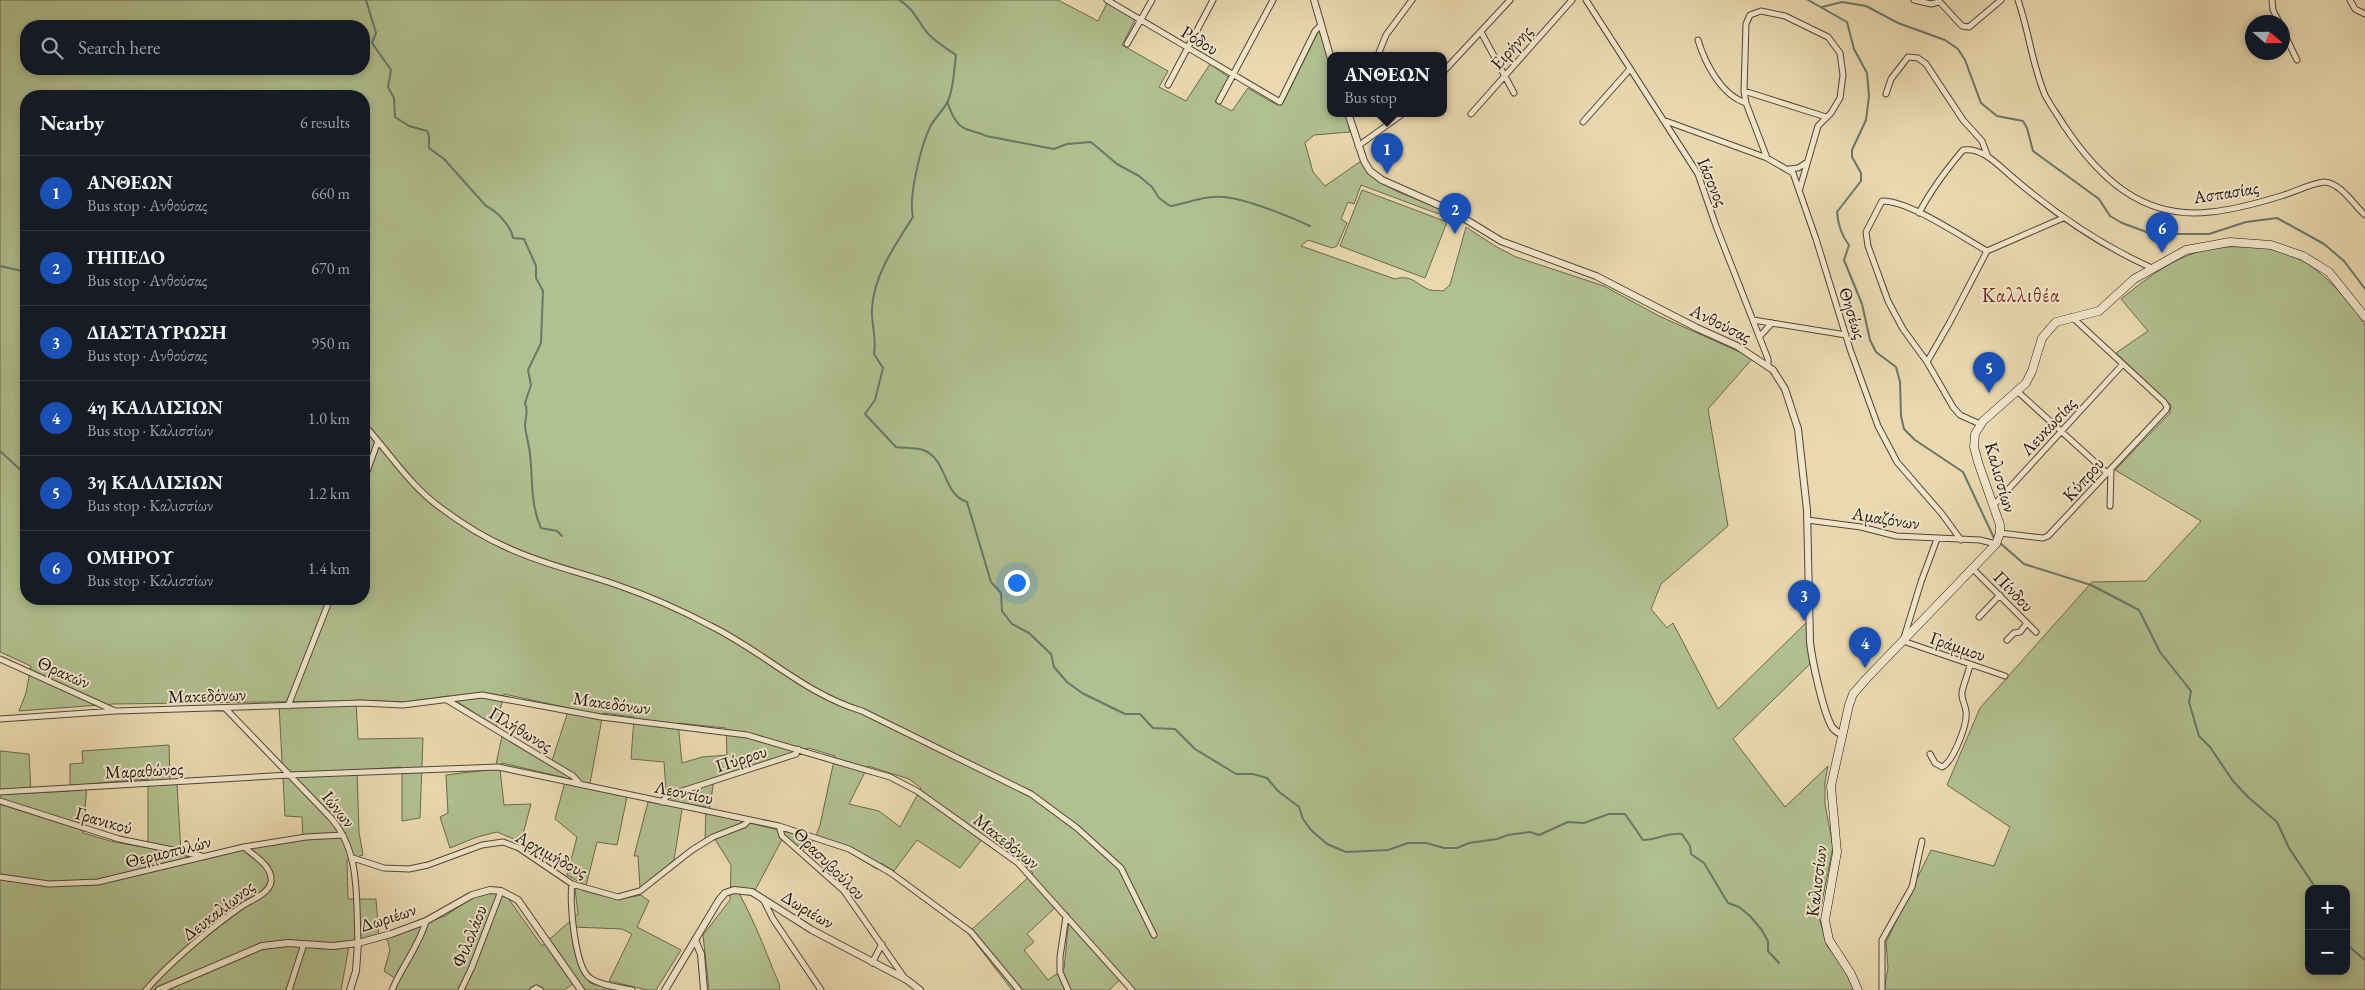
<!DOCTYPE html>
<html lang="en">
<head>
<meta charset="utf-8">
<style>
	:root { --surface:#171b24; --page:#20242c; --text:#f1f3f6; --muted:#9ea1a6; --line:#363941; --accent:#7c3aed }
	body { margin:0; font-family:"EB Garamond",serif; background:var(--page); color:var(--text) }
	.controls { position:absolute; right:15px; bottom:15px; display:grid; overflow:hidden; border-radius:10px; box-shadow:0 2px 8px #0003 }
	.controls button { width:45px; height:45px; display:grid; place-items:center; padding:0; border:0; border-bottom:1px solid var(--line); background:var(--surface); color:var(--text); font:25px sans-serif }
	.compass { position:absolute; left:2245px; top:15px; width:45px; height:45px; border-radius:50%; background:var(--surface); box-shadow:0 2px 8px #0003; rotate:110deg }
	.you { position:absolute; left:1016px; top:582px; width:18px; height:18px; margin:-12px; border:4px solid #fff; border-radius:50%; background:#1a73e8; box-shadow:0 0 0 8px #1a73e833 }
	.badge { display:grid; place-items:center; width:32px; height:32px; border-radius:50%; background:var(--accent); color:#fff; font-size:16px; font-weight:700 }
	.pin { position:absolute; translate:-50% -41px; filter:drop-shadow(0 1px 2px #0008) }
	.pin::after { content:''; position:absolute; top:26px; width:18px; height:15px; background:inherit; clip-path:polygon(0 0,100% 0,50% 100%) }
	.popup { position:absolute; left:1327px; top:52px; width:120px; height:65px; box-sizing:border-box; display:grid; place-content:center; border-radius:10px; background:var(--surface); filter:drop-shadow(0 1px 4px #0005); font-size:16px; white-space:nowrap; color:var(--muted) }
	.popup b { font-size:19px; color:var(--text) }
	.popup::after { content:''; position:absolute; left:50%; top:100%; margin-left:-10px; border:10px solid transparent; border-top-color:var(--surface) }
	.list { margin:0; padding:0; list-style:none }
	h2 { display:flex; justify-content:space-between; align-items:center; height:65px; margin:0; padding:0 20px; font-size:21px }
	h2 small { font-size:16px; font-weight:400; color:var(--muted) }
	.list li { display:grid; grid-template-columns:32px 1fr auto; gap:15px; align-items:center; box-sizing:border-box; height:75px; padding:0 20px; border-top:1px solid var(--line) }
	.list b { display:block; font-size:19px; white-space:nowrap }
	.list p { margin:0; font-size:16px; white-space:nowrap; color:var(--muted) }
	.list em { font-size:16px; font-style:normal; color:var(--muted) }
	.icon { flex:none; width:28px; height:28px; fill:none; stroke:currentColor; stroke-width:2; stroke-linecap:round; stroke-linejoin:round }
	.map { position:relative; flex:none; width:2365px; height:990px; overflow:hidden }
	.search { position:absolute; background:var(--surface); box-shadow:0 2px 8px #0003; left:20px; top:20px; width:350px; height:55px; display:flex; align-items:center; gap:12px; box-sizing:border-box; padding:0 18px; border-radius:20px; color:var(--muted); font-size:19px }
	.panel { position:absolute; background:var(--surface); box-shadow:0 2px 8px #0003; left:20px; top:90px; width:350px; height:515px; border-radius:20px }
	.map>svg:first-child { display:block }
	.green { fill:#b1c090; stroke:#68694e; fill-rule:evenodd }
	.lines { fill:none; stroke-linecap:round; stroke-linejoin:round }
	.stream { stroke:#68776a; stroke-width:2 }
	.minor-casing { stroke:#524436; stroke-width:7 }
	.tertiary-casing { stroke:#524436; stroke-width:8 }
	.secondary-casing { stroke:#20120d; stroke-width:9 }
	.minor { stroke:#f1e6cc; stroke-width:5 }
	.tertiary { stroke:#f1e6cc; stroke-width:6 }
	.secondary { stroke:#f1e6cc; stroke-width:8 }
	.labels { text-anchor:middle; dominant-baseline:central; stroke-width:4; stroke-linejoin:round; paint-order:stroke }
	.street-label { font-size:18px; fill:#20120d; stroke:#f1e6cc }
	.quarter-label { font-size:20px; letter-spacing:1px; fill:#7a1f14; stroke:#f1e6cc }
</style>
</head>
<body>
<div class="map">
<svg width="2365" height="990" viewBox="0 0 2365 990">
	<rect width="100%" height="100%" fill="#ead9b0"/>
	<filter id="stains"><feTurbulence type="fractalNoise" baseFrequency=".004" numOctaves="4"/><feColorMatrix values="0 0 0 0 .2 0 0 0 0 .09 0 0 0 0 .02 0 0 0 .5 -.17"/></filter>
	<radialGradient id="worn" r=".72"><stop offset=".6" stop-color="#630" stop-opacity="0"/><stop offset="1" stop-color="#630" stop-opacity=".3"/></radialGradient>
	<!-- green -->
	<path class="green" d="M 0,0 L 1058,0 L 1098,21 L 1107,3 L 1135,20 L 1122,45 L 1168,71 L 1159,87 L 1186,101 L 1210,64 L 1230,78 L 1215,102 L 1232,111 L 1248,88 L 1277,105 L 1283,103 L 1319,30 L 1331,66 L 1331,113 L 1345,113 L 1350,132 L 1314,135 L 1305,143 L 1313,172 L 1325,186 L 1361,161 L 1379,181 L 1398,192 L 1447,211 L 1449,214 L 1448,216 L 1436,213 L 1361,185 L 1354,204 L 1348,202 L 1341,219 L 1347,223 L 1337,246 L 1332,248 L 1308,240 L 1301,246 L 1395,279 C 1413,274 1416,285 1430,290 C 1434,291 1440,290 1443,291 L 1450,285 L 1466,227 L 1495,246 L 1516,257 L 1604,286 L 1659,316 L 1753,358 L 1708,409 L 1728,526 L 1661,584 L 1651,609 L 1667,628 L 1673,623 L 1718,709 L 1808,621 L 1810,664 L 1733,739 L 1785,807 L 1828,766 L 1825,782 L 1825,804 L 1833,847 L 1819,917 L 1827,946 L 1844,966 L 1856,990 L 1135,990 L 1123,977 L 1109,990 L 1012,990 L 968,933 L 1033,873 L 1022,861 L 986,834 L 960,868 L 917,840 L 894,871 L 881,863 L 877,869 L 847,851 L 815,839 L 803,850 L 784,836 L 752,896 L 738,891 C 751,915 761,939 771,964 C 774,974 779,979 780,990 L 709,990 L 703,935 L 730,900 L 731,865 L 713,836 L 705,840 L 706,807 L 683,803 L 674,860 L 640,888 L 638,856 L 634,856 L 648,802 L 664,804 L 666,793 L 664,762 L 631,759 L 634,717 L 603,713 L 589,789 L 627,797 L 617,845 L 597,842 L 586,886 L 567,875 L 577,837 L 555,819 L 566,778 L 502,763 L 500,769 L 504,805 L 531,804 L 521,842 L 497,832 L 477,837 L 450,848 L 440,817 L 448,813 L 446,775 L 495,769 L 502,736 L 551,764 L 569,708 L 504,694 L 496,727 L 449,696 L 405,702 L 356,700 L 358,739 L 423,738 L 420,818 L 402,821 L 402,767 L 357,770 L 359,832 L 363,855 L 347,860 L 348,899 L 376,899 L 379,938 L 349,946 L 341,990 L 0,990 L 0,751 L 29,754 L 31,793 L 70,791 L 70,764 L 83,763 L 82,751 L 169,745 L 170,784 L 177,784 L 181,854 L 197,860 L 250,847 L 303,840 L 302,817 L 285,816 L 279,705 L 337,701 L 113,704 L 19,711 L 26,693 L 31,666 L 0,652 ZM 26,26 L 364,26 L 364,69 L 26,69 ZM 26,96 L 364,96 L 364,599 L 26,599 ZM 678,723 L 726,728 L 727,755 L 702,757 L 682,763 ZM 809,748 L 835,756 L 820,825 L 815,839 L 709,813 L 714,779 ZM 868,766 L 909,779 L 921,788 L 900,827 L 879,811 L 849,804 ZM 148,779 L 148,848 L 110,841 L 83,833 L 87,784 ZM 1058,905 L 1069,918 L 1064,969 L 1048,980 L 1024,950 L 1034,942 L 1027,934 Z
		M 1362,190 L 1447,222 L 1425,278 L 1340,246 Z
		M 2216,247 C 2237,247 2262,245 2282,252 C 2318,263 2343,294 2365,324 L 2365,990 L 1884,990 L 1888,968 L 1886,942 L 1931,850 L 1994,866 L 2010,827 L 1947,785 L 1980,708 L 2092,582 L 2146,581 L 2201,521 L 2115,470 L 2170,413 L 2171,405 L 2116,353 L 2148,331 L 2121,299 C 2152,274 2177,255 2216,247 ZM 2309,889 L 2346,889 L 2346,971 L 2309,971 Z
		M 577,888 C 599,896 617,901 641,895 L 649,901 L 637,927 L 681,950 L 656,990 L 647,990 L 609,981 L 632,934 L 622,929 L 573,927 L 579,966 L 590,983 L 614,990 L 585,990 L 577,981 L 564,990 L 395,990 L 399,981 L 384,971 L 390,950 L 386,935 L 445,916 L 473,897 L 491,892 L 508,898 L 542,946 L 578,914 L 575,889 Z"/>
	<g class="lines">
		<!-- stream -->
		<path class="stream" d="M 366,0 L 376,33 L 372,43 L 391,70 L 388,87 L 394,98 L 395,117 L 409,126 L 427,131 L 429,136 L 429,148 L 444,159 L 486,206 C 497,211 511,226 513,238 L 524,239 L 536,266 L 536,278 L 543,291 L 541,343 L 528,370 L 531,385 L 525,403 C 529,412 525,417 525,426 C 526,435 529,445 530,454 C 533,479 530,504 541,528 L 557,531 L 562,536
			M 899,0 C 912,7 917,19 925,30 C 932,40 946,48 956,55 C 954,70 954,87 948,101 C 943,111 935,117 930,127 C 921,146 908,197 913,217 C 895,245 874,275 872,308 C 871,326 877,336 874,354 L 883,368 L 875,400 L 865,414 L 896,447 C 903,448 918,448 923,450 C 948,459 942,494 967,502 L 991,582 L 1001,593 L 1002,611 L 1012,624 L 1029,633 L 1051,654 L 1054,667 L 1067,682 L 1082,693 L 1125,714 L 1140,714 L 1153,728 L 1175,729 L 1195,749 L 1236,774 L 1253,774 L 1267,778 L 1278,791 L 1299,807 L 1303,819 L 1311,830 L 1327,844 L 1346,852 L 1388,850 L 1408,843 L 1426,843 L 1444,848 L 1457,848 L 1469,843 L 1497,839 L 1508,835 L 1530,832 L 1539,835 L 1568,822 L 1584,823 L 1609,814 L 1625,814 L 1643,840 C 1657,840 1668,832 1682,834 L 1690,846 L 1691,854 L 1704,863 L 1728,903 L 1739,907 L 1750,916 L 1761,929 L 1768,941 L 1768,951 L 1779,963
			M 1808,0 L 1847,22 L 1854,49 L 1867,73 L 1869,96 L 1866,120 L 1852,150 L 1852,157 L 1861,173 L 1861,181 L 1837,212 C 1838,225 1841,235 1849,245 L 1844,260 L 1862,304 L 1870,340 L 1876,352 L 1896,367 L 1900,382 L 1901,416 L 1904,429 L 1915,440 L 1963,472 L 1994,538
			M 1822,7 L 1842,2 L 1866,6 L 1898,23 L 1945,40 L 1958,49 L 1965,60 L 1981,103 L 1997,116 L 2023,121 L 2027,128 L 2033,151 L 2099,199 L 2110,216 L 2122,223 L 2152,234 L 2209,234 L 2246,222 L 2277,218 L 2324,244 L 2344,261 L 2365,289
			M 947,102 C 951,111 955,125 966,129 C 973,132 979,132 986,136 L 1054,149 L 1067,144 L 1091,142 L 1117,164 L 1139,176 L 1152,187 L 1159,198 L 1170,206 C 1189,203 1205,195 1224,197 C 1246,199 1289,216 1310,226
			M 0,266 L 26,272
			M 0,451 L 26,475
			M 2000,543 L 2024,564 L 2091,585 L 2139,610 L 2160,652 L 2191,691 L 2189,702 L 2199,736 L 2210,747 L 2233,781 L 2248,797 L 2277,822 L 2289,848 L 2313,884 L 2315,889
			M 2346,944 L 2365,960"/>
		<defs>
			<path id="minor" d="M 1107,0 L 1280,102 L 1315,31 L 1320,26
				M 1586,0 L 1698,174 L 1716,226 L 1768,359 L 1768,365
				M 1914,0 L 1931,4 L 1939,2
				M 1938,0 L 1962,26 L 1969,27 L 2001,0
				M 2018,0 C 2029,31 2032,65 2045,95 C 2050,105 2057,114 2063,124 C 2098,177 2142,220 2210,212 C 2234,210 2258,203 2281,196 C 2295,192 2309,184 2324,182 C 2341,183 2353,204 2365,215
				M 2272,0 L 2273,10 L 2279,22
				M 2350,0 L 2355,9 L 2365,14
				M 2282,29 L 2297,60
				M 1481,32 L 1514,93
				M 1698,40 C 1705,63 1721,95 1746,103
				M 1127,44 L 1152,0
				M 1378,55 L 1386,35 L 1412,0
				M 1443,72 L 1510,0
				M 1168,85 L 1213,0
				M 1744,91 L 1826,117
				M 1886,94 L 1891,79 L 1908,57 L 1918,58 L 1926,64 L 1963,120 L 1982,141 L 1988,157
				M 1219,101 L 1273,0
				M 1471,114 L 1572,0
				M 1663,120 L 1767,158 L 1793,173 L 1816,239 L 1850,349 L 1878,426 L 1897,462 L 1942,514 L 1961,540
				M 1583,122 L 1630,69
				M 1358,146 L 1404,113
				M 1767,158 L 1746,103 L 1744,91 L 1746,24 L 1750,15 L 1761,11 L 1785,16 L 1828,37 L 1840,53 L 1843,75 L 1840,98 L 1831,113 L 1818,126 L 1800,188
				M 1789,169 L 1798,168 L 1806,163
				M 1919,213 C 1931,190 1946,170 1963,150 C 1982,147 1997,164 2011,176 C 2054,213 2100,245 2152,268
				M 1753,320 L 1846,335
				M 1759,337 L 1772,323
				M 1927,362 L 1950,322 L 1987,251 L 2063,218
				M 2017,391 L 2107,473
				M 1980,424 L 1960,415 L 1953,407 L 1927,362 L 1903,329 L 1888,301 L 1868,246 L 1866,232 L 1882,201 C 1910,201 1960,236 1987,251
				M 364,425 C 389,452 410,486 441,508 C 461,523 483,537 506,547 C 541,564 580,572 617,585 C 649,596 681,610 711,626 C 764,652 805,694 862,711 L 1031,794 L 1077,828 L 1121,868 L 1154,935
				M 364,480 L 378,441
				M 1993,506 L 2123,364
				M 2110,506 L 2111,469
				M 1807,520 L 1861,527 L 1896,536 L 1980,540 L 1996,544
				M 2000,533 L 2043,538 L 2048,536 L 2166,410 L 2167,407 L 2164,402 L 2072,317
				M 1937,539 L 1921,582 L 1903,641 L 2005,676
				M 1973,569 L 2036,632
				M 1979,617 L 2000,595
				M 2007,640 L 2014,633 L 2020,632 L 2027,623
				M 0,659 L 115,711
				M 447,700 L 573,776 L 580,784
				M 288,706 L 330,599
				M 225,708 L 330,817 C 361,851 356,899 358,943
				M 0,719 L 116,711 L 361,703 L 403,705 L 482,695 L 601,717 L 747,735 L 890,777 L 917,791 L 1018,863 L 1132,990
				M 1930,754 L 1935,763 L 1942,767 C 1953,762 1968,724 1966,711 C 1965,704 1961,699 1962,692 C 1964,683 1968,674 1970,665
				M 0,792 L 289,775 L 498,767 L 779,826 L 849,849 L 891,873 L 971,932 L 1019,990
				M 0,801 L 119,839 L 202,856
				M 662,802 L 667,796 L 796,754 L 798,749
				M 779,826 L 782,836 L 844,891 L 906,980
				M 353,858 L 384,868 L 409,869 L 428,865 L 482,845 L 503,842 L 519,848 L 572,884 L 618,897 L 640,891 L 692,850 L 713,837 L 744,825 L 749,820
				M 0,877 L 49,884 L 98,882 L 244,847 L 306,837 L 343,835
				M 572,884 C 569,902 575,968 590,978 C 601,986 619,987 632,990
				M 763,899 L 773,919 L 821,990
				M 1066,916 L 1060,957 L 1060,972 L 1068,990
				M 872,963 L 882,944
				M 146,990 C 170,962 214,925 245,904 C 254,899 269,893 271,882 C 273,866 254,856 244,847
				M 289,990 L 304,944
				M 392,990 C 402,966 419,946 426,921
				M 461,990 L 472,967 L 501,891
				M 533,990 L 536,988 L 540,990
				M 1882,990 L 1882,940 L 1912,887 L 1922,841"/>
			<path id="tertiary" d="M 1314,0 L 1331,59
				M 1348,113 L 1364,161 L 1370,171 L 1382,180 L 1452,211 L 1501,241 L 1596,276 L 1697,328 L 1737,346 L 1773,370 L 1785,389 L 1798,429 L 1807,510 L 1810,642 C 1812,660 1823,712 1832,727 C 1835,731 1838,733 1842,734
				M 695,940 L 701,954 L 704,990
				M 159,990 L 262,946 L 288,943 L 333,946 L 358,943 L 391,934 L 426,921 L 472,895 L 490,890 L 501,891 L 518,900 L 581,990
				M 350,990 L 356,971 L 358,943
				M 665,990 L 719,900 L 725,893 L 734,890 L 752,892 L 812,930 L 907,980 L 920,990"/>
			<path id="secondary" d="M 1858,990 L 1851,974 L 1829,940 L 1825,920 L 1837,852 L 1831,786 L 1849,705 L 1853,694 L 1867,678 L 1996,544 L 2000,533 L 2000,525 L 1978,462 L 1974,447 L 1975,434 L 1983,421 L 2026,383 L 2032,371 L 2042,338 L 2056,322 L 2099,311 L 2134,279 L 2186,250 L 2230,242 L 2271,245 L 2303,256 L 2329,272 L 2365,317"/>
		</defs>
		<!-- minor casing -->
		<use href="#minor" class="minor-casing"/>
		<!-- tertiary casing -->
		<use href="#tertiary" class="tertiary-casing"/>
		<!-- secondary casing -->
		<use href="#secondary" class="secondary-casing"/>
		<!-- minor -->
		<use href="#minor" class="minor"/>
		<!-- tertiary -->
		<use href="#tertiary" class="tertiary"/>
		<!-- secondary -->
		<use href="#secondary" class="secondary"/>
	</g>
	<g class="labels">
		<!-- street labels -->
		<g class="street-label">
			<text transform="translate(1200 40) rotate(31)">Ρόδου</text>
			<text transform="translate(1511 47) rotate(-48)">Ειρήνης</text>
			<text transform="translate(1713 182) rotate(67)">Ιάσονος</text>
			<text transform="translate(2226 192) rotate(-9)">Ασπασίας</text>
			<text transform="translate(1853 313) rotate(72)">Θησέως</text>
			<text transform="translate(1721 323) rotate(26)">Ανθούσας</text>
			<text transform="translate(2048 426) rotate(-47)">Λευκωσίας</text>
			<text transform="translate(2001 477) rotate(74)">Καλισσίων</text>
			<text transform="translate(2083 479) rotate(-48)">Κύπρου</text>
			<text transform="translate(1886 518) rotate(9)">Αμαζόνων</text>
			<text transform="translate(2014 591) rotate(46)">Πίνδου</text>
			<text transform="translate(1958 646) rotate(19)">Γράμμου</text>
			<text transform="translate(64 672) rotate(24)">Θρακών</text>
			<text transform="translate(207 695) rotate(-2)">Μακεδόνων</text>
			<text transform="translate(612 703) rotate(8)">Μακεδόνων</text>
			<text transform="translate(521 729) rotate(31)">Πλήθωνος</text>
			<text transform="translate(741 758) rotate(-18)">Πύρρου</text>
			<text transform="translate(144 770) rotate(-3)">Μαραθώνος</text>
			<text transform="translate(684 792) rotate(12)">Λεοντίου</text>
			<text transform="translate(339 809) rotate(51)">Ιώνων</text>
			<text transform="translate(104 820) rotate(16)">Γρανικού</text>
			<text transform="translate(1007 841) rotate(38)">Μακεδόνων</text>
			<text transform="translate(168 851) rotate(-14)">Θερμοπυλών</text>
			<text transform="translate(552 854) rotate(29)">Αρχιμήδους</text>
			<text transform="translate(830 863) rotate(45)">Θρασυβούλου</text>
			<text transform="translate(1816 881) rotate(-83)">Καλισσίων</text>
			<text transform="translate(808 909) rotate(31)">Δωριέων</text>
			<text transform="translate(218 910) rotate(-38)">Δευκαλίωνος</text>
			<text transform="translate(388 917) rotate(-18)">Δωριέων</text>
			<text transform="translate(469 936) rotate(-68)">Φιλολάου</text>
		</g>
		<!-- quarter labels -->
		<g class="quarter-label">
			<text x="2021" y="295">Καλλιθέα</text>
		</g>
	</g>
	<rect width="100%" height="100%" filter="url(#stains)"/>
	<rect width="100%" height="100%" fill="url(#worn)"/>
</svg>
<div class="controls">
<button>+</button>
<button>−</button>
</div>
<svg class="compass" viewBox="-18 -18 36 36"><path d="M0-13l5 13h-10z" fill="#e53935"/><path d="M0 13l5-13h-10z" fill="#9ea1a6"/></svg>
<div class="you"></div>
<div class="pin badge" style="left:1387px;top:174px;background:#1a4fb4">1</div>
<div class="popup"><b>ΑΝΘΕΩΝ</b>Bus stop</div>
<div class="pin badge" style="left:1455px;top:234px;background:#1a4fb4">2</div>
<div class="pin badge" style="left:1804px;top:621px;background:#1a4fb4">3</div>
<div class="pin badge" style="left:1865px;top:668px;background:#1a4fb4">4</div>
<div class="pin badge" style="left:1989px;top:393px;background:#1a4fb4">5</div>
<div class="pin badge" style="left:2162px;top:253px;background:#1a4fb4">6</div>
<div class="search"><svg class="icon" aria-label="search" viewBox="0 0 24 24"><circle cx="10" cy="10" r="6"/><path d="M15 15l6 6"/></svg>Search here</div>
<section class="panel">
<h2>Nearby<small>6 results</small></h2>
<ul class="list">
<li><span class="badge" style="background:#1a4fb4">1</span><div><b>ΑΝΘΕΩΝ</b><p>Bus stop · Ανθούσας</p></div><em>660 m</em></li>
<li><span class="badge" style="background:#1a4fb4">2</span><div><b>ΓΗΠΕΔΟ</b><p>Bus stop · Ανθούσας</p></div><em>670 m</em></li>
<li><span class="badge" style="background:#1a4fb4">3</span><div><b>ΔΙΑΣΤΑΥΡΩΣΗ</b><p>Bus stop · Ανθούσας</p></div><em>950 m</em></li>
<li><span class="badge" style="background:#1a4fb4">4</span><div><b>4η ΚΑΛΛΙΣΙΩΝ</b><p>Bus stop · Καλισσίων</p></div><em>1.0 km</em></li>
<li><span class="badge" style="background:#1a4fb4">5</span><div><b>3η ΚΑΛΛΙΣΙΩΝ</b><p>Bus stop · Καλισσίων</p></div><em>1.2 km</em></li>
<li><span class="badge" style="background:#1a4fb4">6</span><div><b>ΟΜΗΡΟΥ</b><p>Bus stop · Καλισσίων</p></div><em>1.4 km</em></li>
</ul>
</section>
</div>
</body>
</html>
